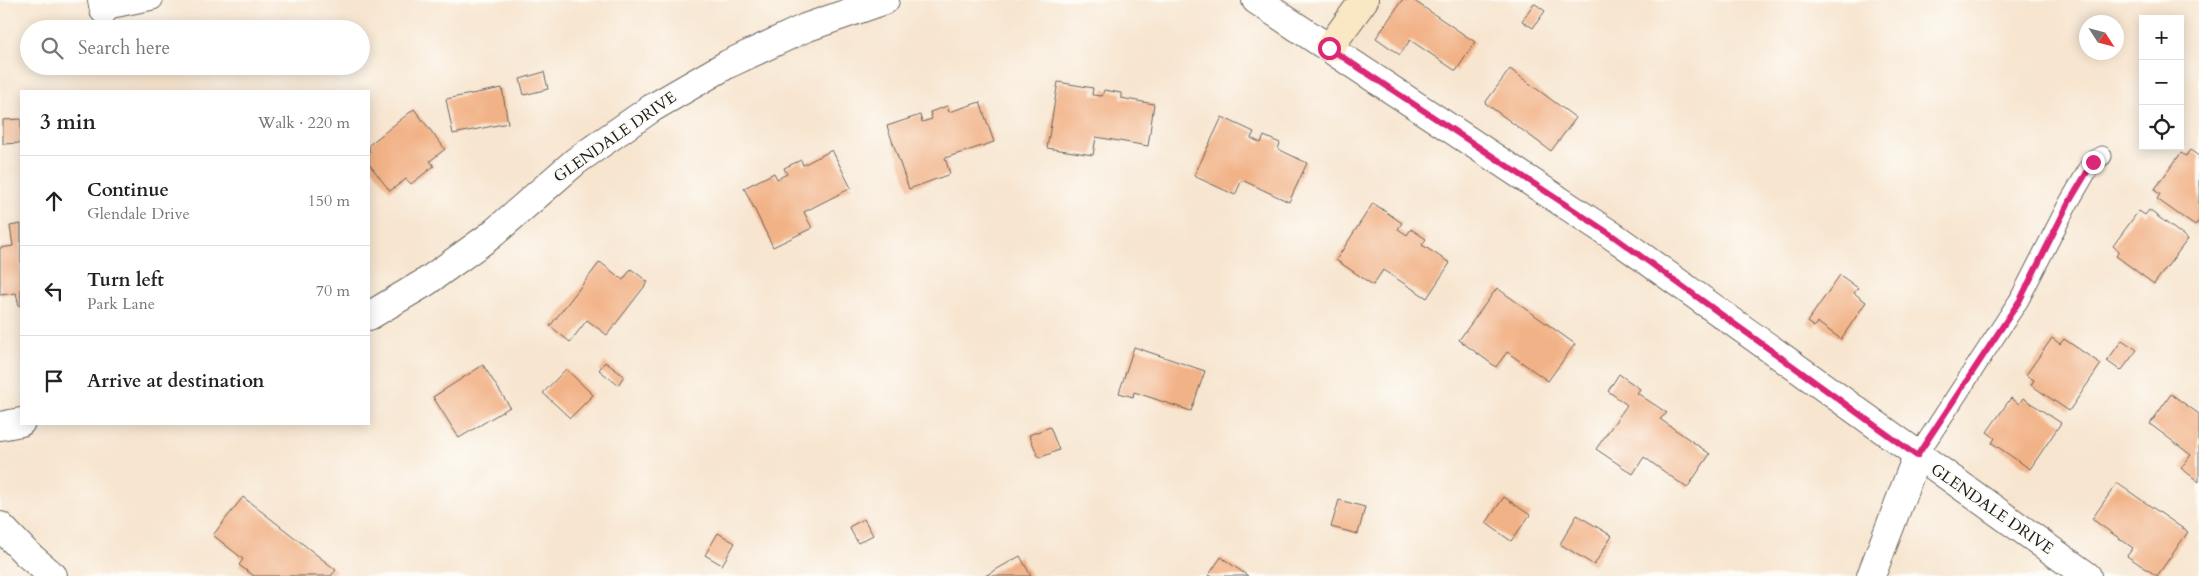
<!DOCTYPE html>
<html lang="en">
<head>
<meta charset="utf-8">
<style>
	:root { --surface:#fff; --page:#f6f6f6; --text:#222; --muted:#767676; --line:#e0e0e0 }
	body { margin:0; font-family:Cardo,serif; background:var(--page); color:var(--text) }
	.controls { position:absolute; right:15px; top:15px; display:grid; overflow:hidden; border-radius:0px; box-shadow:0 2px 12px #0003 }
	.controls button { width:45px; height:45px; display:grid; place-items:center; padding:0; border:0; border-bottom:1px solid var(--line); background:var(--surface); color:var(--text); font:25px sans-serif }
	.compass { position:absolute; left:2079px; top:15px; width:45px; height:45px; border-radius:50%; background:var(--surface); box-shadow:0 2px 12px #0003; rotate:126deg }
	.stop { position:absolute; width:15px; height:15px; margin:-11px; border:4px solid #db2777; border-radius:50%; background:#fff }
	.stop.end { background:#db2777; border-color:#fff; box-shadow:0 1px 5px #0008 }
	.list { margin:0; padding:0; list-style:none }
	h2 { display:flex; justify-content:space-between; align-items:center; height:65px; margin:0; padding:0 20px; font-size:21px }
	h2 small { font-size:16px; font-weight:400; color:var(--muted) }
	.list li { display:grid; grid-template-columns:32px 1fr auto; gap:15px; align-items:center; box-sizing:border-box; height:90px; padding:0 20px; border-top:1px solid var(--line) }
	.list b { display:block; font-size:19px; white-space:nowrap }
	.list p { margin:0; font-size:16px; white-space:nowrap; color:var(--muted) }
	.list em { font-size:16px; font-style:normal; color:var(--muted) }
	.icon { flex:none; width:28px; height:28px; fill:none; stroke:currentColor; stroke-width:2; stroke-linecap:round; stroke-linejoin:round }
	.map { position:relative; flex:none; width:2199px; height:576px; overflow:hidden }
	.search { position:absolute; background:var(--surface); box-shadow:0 2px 12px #0003; left:20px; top:20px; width:350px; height:55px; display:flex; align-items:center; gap:12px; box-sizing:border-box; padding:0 18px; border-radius:28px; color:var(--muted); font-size:19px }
	.panel { position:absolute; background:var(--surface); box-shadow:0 2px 12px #0003; left:20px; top:90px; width:350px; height:335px; border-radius:0px }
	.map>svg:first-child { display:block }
	.building { fill:#f2b287 }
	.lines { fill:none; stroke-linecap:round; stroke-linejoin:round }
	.lane-casing { stroke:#69625b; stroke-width:21 }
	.street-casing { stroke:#69625b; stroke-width:30 }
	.secondary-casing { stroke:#69625b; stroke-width:30 }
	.lane { stroke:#fff; stroke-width:19 }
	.street { stroke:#fff; stroke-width:28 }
	.secondary { stroke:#fae7c3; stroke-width:28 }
	.route { stroke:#db2777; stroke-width:6 }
	.labels { text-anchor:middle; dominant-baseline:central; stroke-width:4; stroke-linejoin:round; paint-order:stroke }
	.street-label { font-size:16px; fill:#1c1c1c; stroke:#fdfcf7 }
</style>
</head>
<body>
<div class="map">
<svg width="2199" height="576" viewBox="0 0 2199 576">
	<rect width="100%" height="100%" fill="#fdfcf7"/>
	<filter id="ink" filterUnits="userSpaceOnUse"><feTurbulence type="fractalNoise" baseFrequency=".02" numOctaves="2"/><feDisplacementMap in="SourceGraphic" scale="10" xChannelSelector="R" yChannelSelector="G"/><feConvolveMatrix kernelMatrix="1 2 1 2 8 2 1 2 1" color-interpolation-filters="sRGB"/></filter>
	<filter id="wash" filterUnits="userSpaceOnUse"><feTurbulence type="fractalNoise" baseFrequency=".0096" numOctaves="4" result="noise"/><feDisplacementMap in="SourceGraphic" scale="20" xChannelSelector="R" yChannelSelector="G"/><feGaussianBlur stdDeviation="1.12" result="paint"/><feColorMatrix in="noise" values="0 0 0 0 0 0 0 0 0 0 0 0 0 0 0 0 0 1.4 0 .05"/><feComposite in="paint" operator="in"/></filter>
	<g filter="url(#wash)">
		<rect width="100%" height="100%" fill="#f7e5cf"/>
		<g id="blocks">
			<!-- building -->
			<path class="building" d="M 1402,0 L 1413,0 L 1475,42 L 1456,71 L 1410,40 L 1400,55 L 1376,38 Z
				M 1534,3 L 1545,11 L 1533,28 L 1522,21 Z
				M 1510,69 L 1576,118 L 1551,151 L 1485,103 Z
				M 544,72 L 548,89 L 524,95 L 520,79 Z
				M 1058,82 L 1093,88 L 1092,95 L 1102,96 L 1104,90 L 1121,93 L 1121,98 L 1154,104 L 1148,146 L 1096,137 L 1093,155 L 1047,148 Z
				M 502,88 L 508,123 L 453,134 L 446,99 Z
				M 980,102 L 994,142 L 945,158 L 950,174 L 909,189 L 887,126 L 920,115 L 922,122 L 932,119 L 930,112 L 947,106 L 949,112 Z
				M 414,109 L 445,149 L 430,161 L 434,166 L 411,184 L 406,179 L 390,191 L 369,164 L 369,145 Z
				M 1222,117 L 1254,132 L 1251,138 L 1261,143 L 1264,136 L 1280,143 L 1278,149 L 1307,163 L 1289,202 L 1242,180 L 1235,195 L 1194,176 Z
				M 21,119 L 21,143 L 3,144 L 3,120 Z
				M 832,150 L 851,188 L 804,212 L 812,228 L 773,247 L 744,188 L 774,173 L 777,179 L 787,174 L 784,168 L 801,160 L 803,165 Z
				M 2190,150 L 2199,156 L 2199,220 L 2195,226 L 2157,199 L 2160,194 L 2154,190 L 2181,153 L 2186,156 Z
				M 1373,203 L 1402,223 L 1398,229 L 1407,235 L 1411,229 L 1426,239 L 1422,245 L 1450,263 L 1427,298 L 1383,270 L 1373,285 L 1336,260 Z
				M 2149,210 L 2188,239 L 2154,284 L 2116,256 L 2119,251 L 2113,246 L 2137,213 L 2139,211 L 2145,215 Z
				M 21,224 L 21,305 L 19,306 L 16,293 L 0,295 L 0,248 L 13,246 L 10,226 Z
				M 600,262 L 623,280 L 631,269 L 648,282 L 607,335 L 587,320 L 570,342 L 550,326 Z
				M 1840,275 L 1858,288 L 1854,293 L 1866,302 L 1841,339 L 1817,322 L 1814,327 L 1807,322 Z
				M 1497,288 L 1575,344 L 1548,381 L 1507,352 L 1496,367 L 1459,340 Z
				M 2052,338 L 2060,344 L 2064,339 L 2101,364 L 2069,411 L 2031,385 L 2034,380 L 2026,375 Z
				M 2122,340 L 2137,350 L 2121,371 L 2107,361 Z
				M 1134,347 L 1205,371 L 1191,411 L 1134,392 L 1133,397 L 1119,393 Z
				M 605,362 L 624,376 L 618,385 L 599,370 Z
				M 483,365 L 510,407 L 459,438 L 433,397 Z
				M 566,369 L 593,395 L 570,418 L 543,393 Z
				M 1619,374 L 1640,389 L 1637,393 L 1667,413 L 1660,419 L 1710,454 L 1687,488 L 1644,457 L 1633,474 L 1596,449 L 1627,405 L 1608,391 Z
				M 2171,394 L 2199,414 L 2199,482 L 2181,468 L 2191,455 L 2150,424 Z
				M 2011,398 L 2019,404 L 2023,398 L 2061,423 L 2030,469 L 1992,443 L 1995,438 L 1987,432 Z
				M 1050,427 L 1059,450 L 1039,458 L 1029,435 Z
				M 2117,483 L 2188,532 L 2157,576 L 2127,556 L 2133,548 L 2092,519 Z
				M 243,497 L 336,570 L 331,576 L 254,576 L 239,565 L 243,559 L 213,535 Z
				M 1504,497 L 1530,515 L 1511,541 L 1486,523 Z
				M 1339,500 L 1365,507 L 1358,534 L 1331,527 Z
				M 1577,515 L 1612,536 L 1594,565 L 1560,544 Z
				M 864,519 L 873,535 L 858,543 L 849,527 Z
				M 718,533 L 735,543 L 722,565 L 705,555 Z
				M 1020,556 L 1031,576 L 985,576 Z
				M 1221,557 L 1248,576 L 1208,576 Z"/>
		</g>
	</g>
	<g filter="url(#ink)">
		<use href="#blocks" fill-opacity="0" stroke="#69625b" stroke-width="1"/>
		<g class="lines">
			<defs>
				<path id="lane" d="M 104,10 L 153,0
					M 1917,456 L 2019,300 L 2068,204 L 2093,161 L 2102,156"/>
				<path id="street" d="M 102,0 L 104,10
					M 1256,0 L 1613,236 L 2087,576
					M 369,316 L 426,282 L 490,236 L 576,161 L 652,108 L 728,64 L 805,28 L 885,0
					M 0,426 L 21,422
					M 0,526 L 26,553 L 53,576
					M 1871,576 L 1917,456"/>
				<path id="secondary" d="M 1329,48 L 1364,0"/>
			</defs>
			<!-- lane casing -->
			<use href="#lane" class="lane-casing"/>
			<!-- street casing -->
			<use href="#street" class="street-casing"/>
			<!-- secondary casing -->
			<use href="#secondary" class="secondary-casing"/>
			<!-- lane -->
			<use href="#lane" class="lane"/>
			<!-- street -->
			<use href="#street" class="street"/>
			<!-- secondary -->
			<use href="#secondary" class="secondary"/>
		</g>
	</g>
	<g class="lines" filter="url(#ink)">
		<!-- route -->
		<path class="route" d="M 1329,48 L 1613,236 L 1917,456 L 2020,300 L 2068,204 L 2093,162"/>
	</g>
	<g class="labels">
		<!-- street labels -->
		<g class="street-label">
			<text transform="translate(615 137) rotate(-35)">GLENDALE DRIVE</text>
			<text transform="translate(1992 509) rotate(35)">GLENDALE DRIVE</text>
		</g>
	</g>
</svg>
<div class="controls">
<button>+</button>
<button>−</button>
<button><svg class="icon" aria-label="locate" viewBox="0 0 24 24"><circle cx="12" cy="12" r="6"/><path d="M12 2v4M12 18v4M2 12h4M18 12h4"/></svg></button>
</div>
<svg class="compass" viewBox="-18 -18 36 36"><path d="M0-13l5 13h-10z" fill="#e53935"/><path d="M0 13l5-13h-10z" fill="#767676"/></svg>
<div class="stop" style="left:1329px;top:48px"></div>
<div class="stop end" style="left:2093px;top:162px"></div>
<div class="search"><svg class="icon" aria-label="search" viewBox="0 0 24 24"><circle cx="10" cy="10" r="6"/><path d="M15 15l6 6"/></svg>Search here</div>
<section class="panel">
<h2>3 min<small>Walk · 220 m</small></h2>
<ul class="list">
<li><svg class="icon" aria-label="ahead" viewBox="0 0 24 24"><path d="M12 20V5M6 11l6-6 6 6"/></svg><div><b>Continue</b><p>Glendale Drive</p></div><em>150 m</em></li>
<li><svg class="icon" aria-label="left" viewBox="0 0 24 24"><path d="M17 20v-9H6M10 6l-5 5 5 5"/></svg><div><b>Turn left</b><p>Park Lane</p></div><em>70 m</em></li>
<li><svg class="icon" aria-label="arrive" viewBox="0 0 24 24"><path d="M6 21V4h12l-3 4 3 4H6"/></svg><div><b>Arrive at destination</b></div></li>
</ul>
</section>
</div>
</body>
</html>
